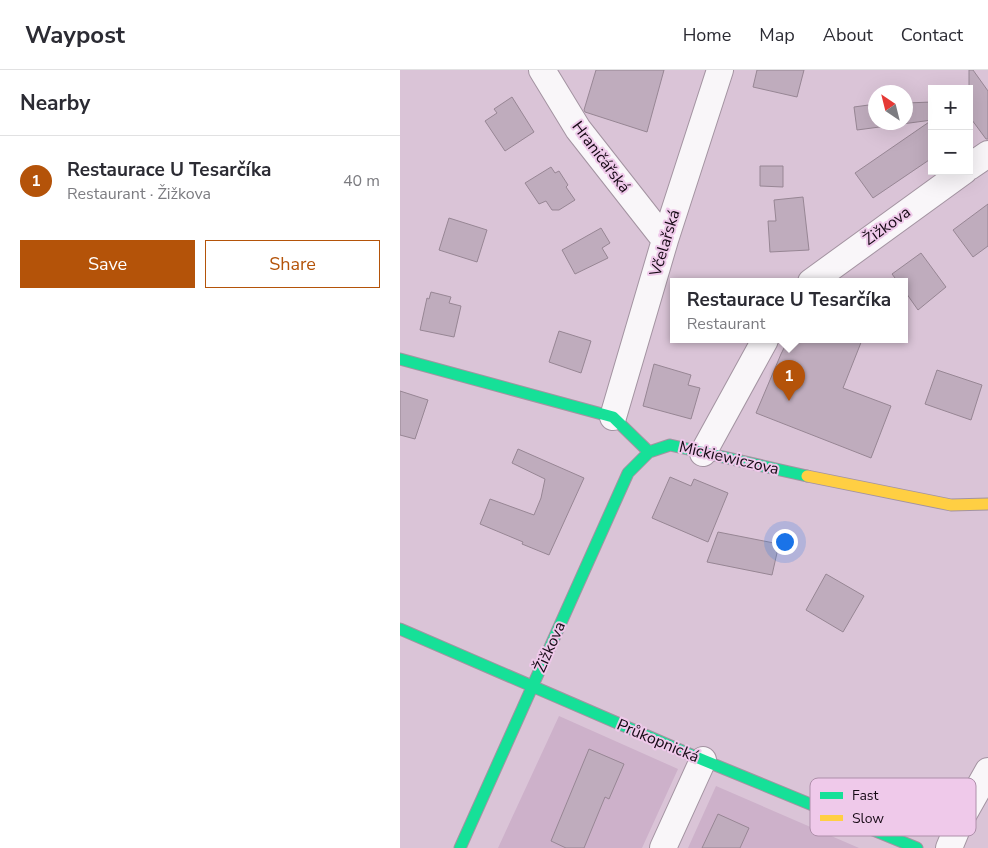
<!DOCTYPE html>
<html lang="en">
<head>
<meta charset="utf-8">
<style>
	:root { --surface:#fff; --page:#f2f2f3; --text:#2b2b33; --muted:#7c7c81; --line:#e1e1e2; --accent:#b45309 }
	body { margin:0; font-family:"Nunito Sans",sans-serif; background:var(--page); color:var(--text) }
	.controls { position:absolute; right:15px; top:15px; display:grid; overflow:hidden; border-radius:0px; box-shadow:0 5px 20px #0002 }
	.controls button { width:45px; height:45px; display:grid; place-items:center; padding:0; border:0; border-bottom:1px solid var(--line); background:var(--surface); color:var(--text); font:25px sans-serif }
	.compass { position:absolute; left:468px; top:15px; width:45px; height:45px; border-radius:50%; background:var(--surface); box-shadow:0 5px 20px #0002; rotate:325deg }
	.you { position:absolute; left:384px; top:471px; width:18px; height:18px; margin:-12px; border:4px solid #fff; border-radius:50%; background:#1a73e8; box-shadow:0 0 0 8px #1a73e833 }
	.badge { display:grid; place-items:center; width:32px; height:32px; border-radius:50%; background:var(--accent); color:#fff; font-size:16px; font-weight:700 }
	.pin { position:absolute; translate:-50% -41px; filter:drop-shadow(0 1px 2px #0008) }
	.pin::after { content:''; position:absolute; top:26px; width:18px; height:15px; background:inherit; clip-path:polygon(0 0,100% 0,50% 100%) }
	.popup { position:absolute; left:270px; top:208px; width:238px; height:65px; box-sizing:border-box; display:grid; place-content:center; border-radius:0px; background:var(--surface); filter:drop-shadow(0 1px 4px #0005); font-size:16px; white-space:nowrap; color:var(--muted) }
	.popup b { font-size:19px; color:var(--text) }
	.popup::after { content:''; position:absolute; left:50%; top:100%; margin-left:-10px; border:10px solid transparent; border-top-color:var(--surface) }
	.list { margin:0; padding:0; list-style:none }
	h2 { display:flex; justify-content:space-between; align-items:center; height:65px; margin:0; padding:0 20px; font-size:21px }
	h2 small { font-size:16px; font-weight:400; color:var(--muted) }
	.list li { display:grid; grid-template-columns:32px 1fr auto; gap:15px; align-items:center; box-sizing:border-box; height:90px; padding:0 20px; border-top:1px solid var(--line) }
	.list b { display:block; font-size:19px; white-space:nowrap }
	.list p { margin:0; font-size:16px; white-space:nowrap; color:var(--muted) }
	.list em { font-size:16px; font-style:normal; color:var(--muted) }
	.actions { display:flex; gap:10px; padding:15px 20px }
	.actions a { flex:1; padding:11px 0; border:1px solid var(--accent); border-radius:0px; text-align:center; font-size:18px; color:var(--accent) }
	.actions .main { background:var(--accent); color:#fff }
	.map { position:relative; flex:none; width:588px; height:778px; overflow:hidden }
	header { display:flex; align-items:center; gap:30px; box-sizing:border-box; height:70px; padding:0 25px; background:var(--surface); border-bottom:1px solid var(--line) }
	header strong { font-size:24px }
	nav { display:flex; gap:28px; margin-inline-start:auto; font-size:18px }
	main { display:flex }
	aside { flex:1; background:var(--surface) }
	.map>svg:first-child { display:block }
	.green { fill:#cdb1ca }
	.building { fill:#bfacbd; stroke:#978694 }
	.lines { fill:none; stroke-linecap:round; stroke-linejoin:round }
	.street-casing { stroke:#a393a1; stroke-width:28 }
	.fast-casing { stroke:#a393a1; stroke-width:13 }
	.slow-casing { stroke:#a393a1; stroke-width:13 }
	.street { stroke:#f9f6f9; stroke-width:26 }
	.fast { stroke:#16e098; stroke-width:11 }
	.slow { stroke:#ffcf43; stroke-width:11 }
	.labels { text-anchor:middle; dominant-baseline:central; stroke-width:4; stroke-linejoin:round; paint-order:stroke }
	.street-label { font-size:16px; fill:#160915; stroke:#efc9ea }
	.key { fill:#efc9ea; stroke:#ae8faa; stroke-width:1 }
	.key-label { font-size:14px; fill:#160915 }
</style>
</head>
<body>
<header>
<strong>Waypost</strong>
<nav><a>Home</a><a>Map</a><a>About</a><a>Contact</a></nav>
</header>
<main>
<aside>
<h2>Nearby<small></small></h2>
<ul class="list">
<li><span class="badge">1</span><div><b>Restaurace U Tesarčíka</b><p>Restaurant · Žižkova</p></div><em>40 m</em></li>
</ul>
<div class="actions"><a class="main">Save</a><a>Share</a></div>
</aside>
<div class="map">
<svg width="588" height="778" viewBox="0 0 588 778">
	<rect width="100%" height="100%" fill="#dac4d7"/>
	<!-- green -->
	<path class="green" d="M 159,646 L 278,699 L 242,778 L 98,778 Z
		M 316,716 L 459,778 L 288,778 Z"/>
	<!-- building -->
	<path class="building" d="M 196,0 L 264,0 L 247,62 L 185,42 L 184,40 Z
		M 357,0 L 404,0 L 397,27 L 353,17 Z
		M 569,0 L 573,0 L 588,21 L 588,69 L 586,69 L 569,46 Z
		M 112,27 L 134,62 L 105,81 L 85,51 L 97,43 L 94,39 Z
		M 532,32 L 532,88 L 473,128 L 455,103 L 532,50 L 457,60 L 454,37 L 476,34 L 476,52 L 506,52 L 506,33 Z
		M 360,96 L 383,96 L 383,117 L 360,116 Z
		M 151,97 L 155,103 L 159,101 L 168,115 L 166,117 L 175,130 L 159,140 L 152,140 L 146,131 L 139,134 L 125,113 Z
		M 403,127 L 409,180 L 370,182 L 368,151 L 376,151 L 374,130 Z
		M 588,134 L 588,176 L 573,187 L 553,160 Z
		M 49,148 L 87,160 L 77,192 L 39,180 Z
		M 201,158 L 210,173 L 202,178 L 208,188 L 175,204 L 162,180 Z
		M 521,183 L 546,217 L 518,240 L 504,220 L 504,212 L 498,212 L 492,204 Z
		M 31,222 L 51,227 L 49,233 L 61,236 L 54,267 L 20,260 L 27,228 L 29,229 Z
		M 159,261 L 191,271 L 181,303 L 149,292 Z
		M 388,270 L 462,270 L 443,318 L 491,336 L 471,388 L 356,343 L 381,284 Z
		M 254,294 L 291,305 L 288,315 L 300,318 L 291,349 L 243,336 Z
		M 537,300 L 582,315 L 571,350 L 525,334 Z
		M 0,321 L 28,330 L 15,369 L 0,365 Z
		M 118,379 L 184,408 L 149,485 L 122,474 L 123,472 L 80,454 L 90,429 L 134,445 L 141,428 L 145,409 L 112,393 Z
		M 270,407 L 291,416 L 294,409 L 328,423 L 308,472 L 252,448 Z
		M 318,462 L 379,474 L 372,505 L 307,492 Z
		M 426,504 L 464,526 L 443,562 L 406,540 Z
		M 189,679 L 224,694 L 209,729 L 205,727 L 184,778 L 166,778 L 151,771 Z
		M 318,744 L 349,758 L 340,778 L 302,778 Z"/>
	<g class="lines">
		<defs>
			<path id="street" d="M 142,0 L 178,59 L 265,170
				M 569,97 L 588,84
				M 411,212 L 564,101
				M 213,347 L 265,170 L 320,0
				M 303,383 L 365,270
				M 263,778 L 303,690
				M 549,778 L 561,749 L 588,701"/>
			<path id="fast" d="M 0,289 L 213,347 L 249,382
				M 0,559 L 303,690 L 517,778
				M 60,778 L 228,403 L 249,382 L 270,375 L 407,406"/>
			<path id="slow" d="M 407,406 L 551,435 L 588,434"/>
		</defs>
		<!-- street casing -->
		<use href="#street" class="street-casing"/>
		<!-- fast casing -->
		<use href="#fast" class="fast-casing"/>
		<!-- slow casing -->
		<use href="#slow" class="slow-casing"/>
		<!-- street -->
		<use href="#street" class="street"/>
		<!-- fast -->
		<use href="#fast" class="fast"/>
		<!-- slow -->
		<use href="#slow" class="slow"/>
	</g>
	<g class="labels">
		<!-- street labels -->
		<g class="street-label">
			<text transform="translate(201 87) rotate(53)">Hraničářská</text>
			<text transform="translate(487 156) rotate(-36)">Žižkova</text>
			<text transform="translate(265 173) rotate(-73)">Včelařská</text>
			<text transform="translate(329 388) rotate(13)">Mickiewiczova</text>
			<text transform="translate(150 577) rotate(-66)">Žižkova</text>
			<text transform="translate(258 671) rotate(23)">Průkopnická</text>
		</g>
	</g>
	<!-- legend -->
	<rect x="410" y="708" width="166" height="58" rx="8" class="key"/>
	<rect x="420" y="722" width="23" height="7" fill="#16e098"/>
	<rect x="420" y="745" width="23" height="6" fill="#ffcf43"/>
	<g class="key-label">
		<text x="452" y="730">Fast</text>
		<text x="452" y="753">Slow</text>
	</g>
</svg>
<div class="controls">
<button>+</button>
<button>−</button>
</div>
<svg class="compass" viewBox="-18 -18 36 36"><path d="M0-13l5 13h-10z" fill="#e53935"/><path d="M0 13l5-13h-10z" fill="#7c7c81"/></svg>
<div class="you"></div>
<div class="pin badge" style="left:389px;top:331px">1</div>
<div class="popup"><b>Restaurace U Tesarčíka</b>Restaurant</div>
</div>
</main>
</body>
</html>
